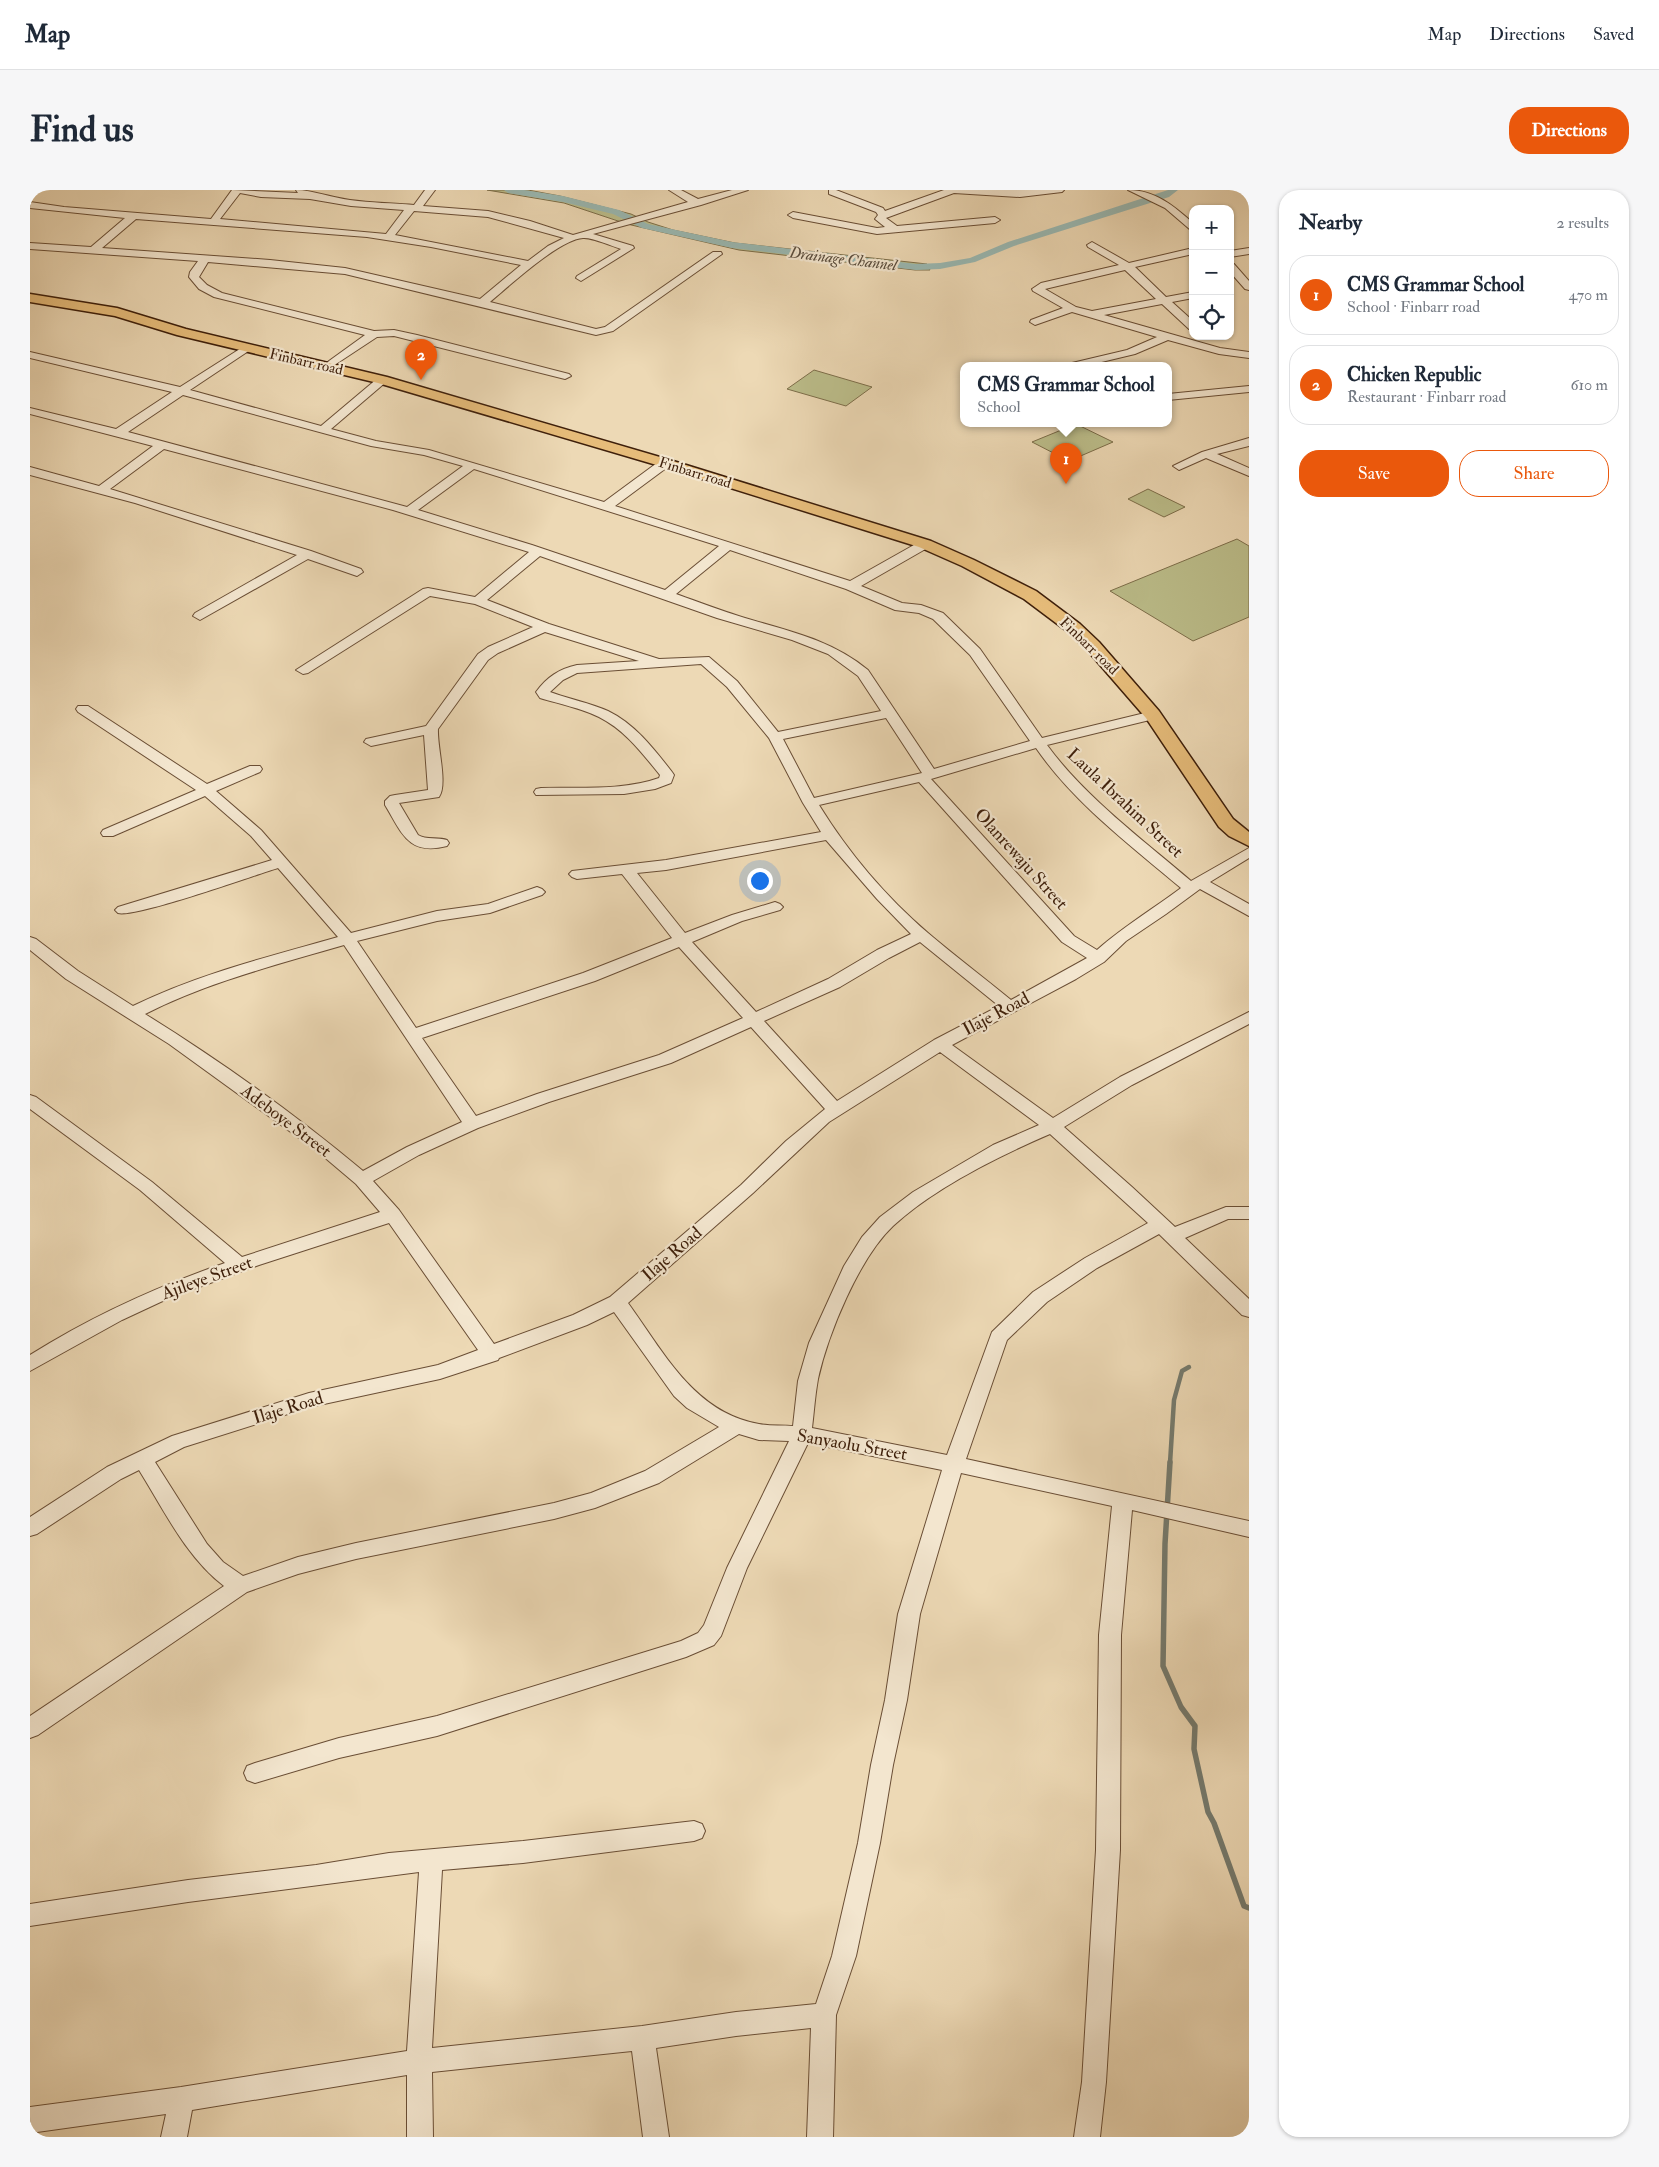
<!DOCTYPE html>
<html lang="en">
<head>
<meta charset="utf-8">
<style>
	:root { --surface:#fff; --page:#f6f6f7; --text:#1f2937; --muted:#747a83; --line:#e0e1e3; --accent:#ea580c }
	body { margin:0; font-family:"IM FELL Double Pica",serif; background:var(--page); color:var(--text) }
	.controls { position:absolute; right:15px; top:15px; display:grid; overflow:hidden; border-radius:10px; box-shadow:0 1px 4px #0004 }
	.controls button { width:45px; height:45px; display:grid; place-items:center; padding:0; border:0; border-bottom:1px solid var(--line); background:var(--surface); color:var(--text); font:25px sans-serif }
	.you { position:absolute; left:729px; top:690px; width:18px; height:18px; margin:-12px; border:4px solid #fff; border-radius:50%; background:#1a73e8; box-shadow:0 0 0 8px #1a73e833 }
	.badge { display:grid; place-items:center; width:32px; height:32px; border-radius:50%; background:var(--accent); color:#fff; font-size:16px; font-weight:700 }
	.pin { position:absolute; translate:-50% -41px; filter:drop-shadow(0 1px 2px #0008) }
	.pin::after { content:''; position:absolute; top:26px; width:18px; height:15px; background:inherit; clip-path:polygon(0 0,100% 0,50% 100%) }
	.popup { position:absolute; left:930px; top:172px; width:212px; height:65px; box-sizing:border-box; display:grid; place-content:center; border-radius:10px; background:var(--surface); filter:drop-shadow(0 1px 4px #0005); font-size:16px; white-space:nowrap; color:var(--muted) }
	.popup b { font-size:19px; color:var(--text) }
	.popup::after { content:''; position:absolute; left:50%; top:100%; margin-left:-10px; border:10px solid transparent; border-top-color:var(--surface) }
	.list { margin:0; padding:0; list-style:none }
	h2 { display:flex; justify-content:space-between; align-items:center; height:65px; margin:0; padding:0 20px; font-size:21px }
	h2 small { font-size:16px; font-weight:400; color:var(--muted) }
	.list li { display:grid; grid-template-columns:32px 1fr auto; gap:15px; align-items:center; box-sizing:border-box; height:80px; margin:0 10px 10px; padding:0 10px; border:1px solid var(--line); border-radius:20px }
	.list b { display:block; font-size:19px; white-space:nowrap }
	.list p { margin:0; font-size:16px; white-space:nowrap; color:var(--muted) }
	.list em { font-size:16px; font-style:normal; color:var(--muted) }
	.actions { display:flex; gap:10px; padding:15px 20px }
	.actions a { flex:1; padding:11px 0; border:1px solid var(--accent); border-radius:20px; text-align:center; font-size:18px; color:var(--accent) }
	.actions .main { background:var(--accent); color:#fff }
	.icon { flex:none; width:28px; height:28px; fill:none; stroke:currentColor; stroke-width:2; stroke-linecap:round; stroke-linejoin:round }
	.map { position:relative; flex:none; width:1219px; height:1947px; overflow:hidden; border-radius:20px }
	header { display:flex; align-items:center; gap:30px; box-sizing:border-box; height:70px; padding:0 25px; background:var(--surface); border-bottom:1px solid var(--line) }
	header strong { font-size:24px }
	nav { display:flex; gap:28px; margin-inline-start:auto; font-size:18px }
	.intro { display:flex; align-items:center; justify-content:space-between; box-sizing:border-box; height:120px; padding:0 30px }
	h1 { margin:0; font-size:35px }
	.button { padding:12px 22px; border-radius:20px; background:var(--accent); color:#fff; font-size:18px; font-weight:700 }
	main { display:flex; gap:30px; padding:0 30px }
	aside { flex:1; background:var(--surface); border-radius:20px; box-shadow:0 1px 4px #0004 }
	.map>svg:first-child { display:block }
	.green { fill:#bcbe8b; stroke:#7d6e4a }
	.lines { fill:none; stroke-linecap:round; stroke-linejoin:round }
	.stream-far1 { stroke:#757b6f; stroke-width:4.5 }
	.stream { stroke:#757b6f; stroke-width:5.5 }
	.canal { fill:#9ab9b3; fill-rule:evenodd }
	.minor-casing { stroke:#6a4e35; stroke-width:2 }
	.major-casing { stroke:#3e1f0a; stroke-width:3 }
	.minor { fill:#f3e6cf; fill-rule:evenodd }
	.major { fill:#e6bc7a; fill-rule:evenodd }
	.labels { text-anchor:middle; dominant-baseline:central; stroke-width:4.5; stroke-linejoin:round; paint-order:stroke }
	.far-street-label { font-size:15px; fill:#3e1f0a; stroke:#f3e6cf }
	.far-water-label { font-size:16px; font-style:italic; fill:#5a4d3d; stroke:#f3e6cf }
	.street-label { font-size:18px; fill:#3e1f0a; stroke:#f3e6cf }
</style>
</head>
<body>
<header>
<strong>Map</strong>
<nav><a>Map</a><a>Directions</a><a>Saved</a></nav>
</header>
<div class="intro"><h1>Find us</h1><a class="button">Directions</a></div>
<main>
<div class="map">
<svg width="1219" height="1947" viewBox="0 0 1219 1947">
	<rect width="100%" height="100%" fill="#edd9b5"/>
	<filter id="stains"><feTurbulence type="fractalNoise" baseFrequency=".004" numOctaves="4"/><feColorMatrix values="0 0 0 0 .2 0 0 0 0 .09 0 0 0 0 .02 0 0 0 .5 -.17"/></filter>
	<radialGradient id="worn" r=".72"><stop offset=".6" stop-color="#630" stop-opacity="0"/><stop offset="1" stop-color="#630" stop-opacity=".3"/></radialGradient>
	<!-- green -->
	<path class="green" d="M 457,0 L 498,0 L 530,6 L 601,24 L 618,32 L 643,40 L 705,53 L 897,74 L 900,80 L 885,80 L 709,60 L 597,34 L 534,13 Z
		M 784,180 L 842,197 L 816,216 L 757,199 Z
		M 1046,234 L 1083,252 L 1039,271 L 1002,252 Z
		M 1118,299 L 1155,317 L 1134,327 L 1098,309 Z
		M 1207,349 L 1219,356 L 1219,427 L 1163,451 L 1080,401 Z"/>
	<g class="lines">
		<!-- stream-far1 -->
		<path class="stream-far1" d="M 1140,1273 L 1144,1210 L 1152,1181 L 1159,1177"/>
		<!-- stream -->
		<path class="stream" d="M 1140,1272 L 1135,1354 L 1133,1476 L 1151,1517 L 1165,1536 L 1164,1559 L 1178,1622 L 1184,1633 L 1214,1716 L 1219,1718"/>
		<!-- canal -->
		<path class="canal" d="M 474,0 L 494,0 L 533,6 L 589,20 L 618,34 L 702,52 L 886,74 L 910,73 L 940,68 L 978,52 L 1138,0 L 1148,0 L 1139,7 L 984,56 L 945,72 L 910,79 L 886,80 L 702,58 L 612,38 L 583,24 L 533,12 L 478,3 Z"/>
		<defs>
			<path id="minor" d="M 202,0 L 268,3 L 266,0 C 282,0 303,8 320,10 C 341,13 363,13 384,15 L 395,0 L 405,0 L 393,16 L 458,21 L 500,31 L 543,45 L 658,12 L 639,0 L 651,0 L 668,9 L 702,0 L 718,0 L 671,15 L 563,44 L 603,56 L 604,58 L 551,91 L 546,88 L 547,86 L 591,59 C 582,56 561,47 553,48 C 530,49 479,96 460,112 L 566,139 L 575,137 L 683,62 L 691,62 L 692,64 L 583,141 L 566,145 L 315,84 L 178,72 L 169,87 L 177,95 L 192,103 L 344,141 L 364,140 L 387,145 L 539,184 L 541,186 L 535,189 L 364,146 L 347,147 L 303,176 L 299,175 L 297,173 L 299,171 L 335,145 L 184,107 L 169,99 L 159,87 L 160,82 L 168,71 L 0,59 L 0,53 L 61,57 L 95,28 L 0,18 L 0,12 L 34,17 L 181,29 ZM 210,3 L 231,7 L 280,9 L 321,16 L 374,20 L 356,44 L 190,29 ZM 384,21 L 458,27 L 534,48 L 518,56 L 498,71 L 365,45 ZM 106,29 L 337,47 L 401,57 L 491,75 L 450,109 L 315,78 L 240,70 L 72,58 Z
				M 799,0 L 806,0 L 853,18 L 855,21 L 914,0 L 1034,0 L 1032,2 L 990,7 L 924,3 L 856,28 L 867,36 L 965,27 L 970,30 L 965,33 L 847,44 L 763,28 L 758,25 L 763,22 L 847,38 L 855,37 L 845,29 L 848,25 L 846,22 L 799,4 Z
				M 1098,0 C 1125,0 1144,16 1163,33 L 1163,42 L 1135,18 Z
				M 1062,52 L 1099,73 L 1163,58 L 1163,64 L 1105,77 L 1136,107 L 1163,102 L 1163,108 L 1142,112 L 1163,131 L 1163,140 L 1159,139 L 1132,114 L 1074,125 L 1190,158 L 1219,162 L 1219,168 L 1189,164 L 1138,150 L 1105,164 L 1059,175 L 1041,175 L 1042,173 L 1097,160 L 1127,147 L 1042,122 L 1005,135 L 1000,132 L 1001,130 L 1033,118 L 1003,101 L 1002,99 L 1011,93 L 1089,75 L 1058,57 L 1057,55 ZM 1095,80 L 1126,109 L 1062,121 L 1046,117 L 1015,99 Z
				M 1219,58 L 1219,64 L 1200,67 L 1200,61 Z
				M 1200,73 L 1204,74 L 1219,91 L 1219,100 L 1215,99 L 1200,82 Z
				M 216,155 L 221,158 L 220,160 L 160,200 L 291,236 L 348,188 L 356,188 L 358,190 L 356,192 L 301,239 L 346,251 L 399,260 L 574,312 L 631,270 L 639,270 L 641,273 L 639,276 L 585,316 L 820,391 L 891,351 L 899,351 L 901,354 L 899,357 L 831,396 L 872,413 L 891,415 L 913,423 L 950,459 L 1012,548 L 1123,521 L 1128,522 L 1130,525 L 1128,528 L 1017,555 C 1054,606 1113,650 1161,691 L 1219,658 L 1219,668 L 1180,692 L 1219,714 L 1219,726 L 1170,699 L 1136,724 L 1096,751 L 1074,772 L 1046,789 L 922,855 L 1023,928 L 1090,887 L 1219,822 L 1219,834 L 1102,895 L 1034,937 L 1102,997 L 1145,1037 L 1196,1017 L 1219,1017 L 1219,1029 L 1198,1029 L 1155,1048 L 1219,1109 L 1219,1127 L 1212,1125 L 1129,1044 L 1067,1078 L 1017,1112 L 977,1150 L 936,1269 L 1219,1331 L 1219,1347 L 1102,1320 L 1091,1445 L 1090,1660 L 1076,1892 L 1070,1947 L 1044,1947 L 1052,1892 L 1066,1660 L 1069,1445 L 1082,1316 L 931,1283 L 890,1424 L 877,1510 L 863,1575 L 850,1653 L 826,1766 L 806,1825 L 803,1947 L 777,1947 L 781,1838 L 706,1846 L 626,1858 L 639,1947 L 613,1947 L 602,1861 L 402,1882 L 403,1947 L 377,1947 L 377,1885 L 162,1920 L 157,1947 L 131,1947 L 136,1924 L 0,1943 L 0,1917 L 151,1897 L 377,1861 L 389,1682 L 158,1712 L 0,1736 L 0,1714 L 158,1690 L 286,1675 L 359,1663 L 493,1651 L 664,1631 L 672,1634 L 675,1641 L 672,1648 L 664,1651 L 493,1673 L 412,1680 L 402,1858 L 612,1836 L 706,1822 L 786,1814 L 802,1766 L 828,1653 L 841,1575 L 855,1510 L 868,1424 L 912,1280 L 778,1253 L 717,1378 L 691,1446 L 684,1455 L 656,1467 L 407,1546 L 309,1568 L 225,1593 L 217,1590 L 214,1583 L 217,1576 L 225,1573 L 309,1548 L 407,1526 L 651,1451 L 668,1443 L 674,1435 L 697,1378 L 759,1251 L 729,1250 L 709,1244 L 629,1293 L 565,1318 L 524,1329 L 326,1369 L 268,1384 L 217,1402 L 8,1545 L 0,1548 L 0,1526 L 194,1396 C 156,1367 134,1320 109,1280 L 91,1289 L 7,1344 L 0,1346 L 0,1327 L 77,1277 L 142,1246 L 279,1203 L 408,1175 L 448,1160 L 359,1033 L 229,1075 L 137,1109 L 92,1130 L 0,1181 L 0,1165 C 62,1126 126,1097 195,1073 L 110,1000 L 0,919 L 0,905 L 6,907 L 122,992 L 212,1067 L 350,1022 L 326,994 L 287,961 L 139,854 L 36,789 L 0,760 L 0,747 L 6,749 L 48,781 L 103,816 C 168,784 238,767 308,747 L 248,678 C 222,686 105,728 88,723 L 85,720 L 88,717 L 242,670 L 221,646 L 175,606 L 83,646 L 73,646 L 71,643 L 73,640 L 166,600 L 48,522 L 46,519 L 48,516 L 58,516 L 177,594 L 220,576 L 230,576 L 232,579 L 230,582 L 186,601 L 231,640 L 321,743 L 407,721 L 458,714 L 507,697 L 512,699 L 515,702 L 512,705 L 460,723 L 407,731 L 327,751 L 386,838 L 553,783 L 642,748 L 592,684 L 547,689 L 542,687 L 539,684 L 542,681 L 636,670 L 791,642 L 773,613 L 739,548 L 697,497 L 671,474 L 547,483 L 533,490 L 520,502 C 539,509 560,513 578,521 C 605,534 624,559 642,582 L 644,585 L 641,593 L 625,599 L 594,604 L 506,605 L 504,602 L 506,599 L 511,598 C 549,597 593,601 629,588 L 630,585 C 612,563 595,540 569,527 C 550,518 530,514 510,508 L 506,502 C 517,487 529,479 547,475 L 609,471 L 515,442 L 468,463 L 458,470 L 408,539 C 407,557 418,594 409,607 L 369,613 L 388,645 C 396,650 408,647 417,650 L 419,653 L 417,656 C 378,666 372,643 355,615 L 355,611 L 360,606 L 365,605 L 398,600 L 394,545 L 341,556 L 334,552 L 336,549 L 396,536 L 448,464 L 458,457 L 503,437 L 445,414 L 400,406 L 278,483 L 273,484 L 266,480 L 393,399 L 398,398 L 445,407 L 499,362 L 363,320 L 134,259 L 80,299 L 281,361 L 331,379 L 333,382 L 327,386 L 278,369 L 170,430 L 163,426 L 165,423 L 267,365 L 105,313 L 0,285 L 0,277 L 69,296 L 123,256 L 0,224 L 0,218 L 86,239 L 142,202 L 0,168 L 0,162 L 150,197 ZM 153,205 L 341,256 L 394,265 L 433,276 L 377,317 L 98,242 ZM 444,279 L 689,356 L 635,400 L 502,355 L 388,320 ZM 700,360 L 816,399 L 865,420 L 889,423 L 903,429 L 940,465 L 1000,551 L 904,579 L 838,480 C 802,450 759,441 715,428 C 692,421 669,412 646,404 ZM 510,366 L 687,428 L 762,450 L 798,464 L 828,486 L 851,521 L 748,542 L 707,491 L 679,467 L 629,469 L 519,434 L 457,410 ZM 856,528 L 892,583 L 784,608 L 753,549 ZM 1006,558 C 1044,613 1100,655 1151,698 C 1123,719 1093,737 1067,760 L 1044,746 L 901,589 ZM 889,592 L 1032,752 L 1057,768 L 981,810 C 953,787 925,766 898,743 C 856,707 818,662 789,615 ZM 796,650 L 847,709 L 881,744 L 847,760 L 798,789 L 726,822 L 662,752 L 712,731 L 750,720 L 753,717 L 750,714 L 745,712 L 702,725 L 655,743 L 607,683 L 636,680 ZM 890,752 L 969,816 L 904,850 L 807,911 L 734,831 L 810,797 L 859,768 ZM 314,755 L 432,932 L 377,957 L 333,981 C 266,925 189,870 115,824 C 178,792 246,775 314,755 ZM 649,757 L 713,828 L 629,865 L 507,904 L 446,926 L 392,848 L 565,791 ZM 721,837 L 795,919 L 756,951 L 711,995 L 580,1107 L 543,1125 L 464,1154 L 369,1020 L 343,991 L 389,965 L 448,938 L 519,912 L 641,873 ZM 910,862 L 1009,935 L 963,955 L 883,1002 L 850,1027 L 832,1047 L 814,1076 L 779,1153 L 768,1191 L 763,1236 C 752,1235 740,1236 729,1234 C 664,1223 633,1161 598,1113 L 723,1003 L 799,932 ZM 1020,944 L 1118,1033 L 1055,1068 L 1003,1102 L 962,1142 L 917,1265 L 782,1238 C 784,1222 785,1205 788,1189 C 798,1144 829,1068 863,1036 C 904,998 969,966 1020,944 ZM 584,1122 L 644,1206 L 657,1218 L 689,1237 L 615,1281 L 561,1303 L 524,1313 L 326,1353 L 268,1367 L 213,1386 L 193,1372 L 177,1354 L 125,1272 L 154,1257 L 280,1217 L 410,1189 L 468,1170 L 469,1168 L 557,1135 Z
				M 1219,196 L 1219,202 L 1138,210 L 1138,204 Z
				M 1219,248 L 1219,256 L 1187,264 L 1219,278 L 1219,286 L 1176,268 L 1149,280 L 1143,276 L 1172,262 Z"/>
			<path id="major" d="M 0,104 L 87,118 L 156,139 L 357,187 L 640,270 L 901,351 L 944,370 L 1006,401 L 1050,434 L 1069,452 L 1129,521 L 1203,629 L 1219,642 L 1219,656 L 1199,646 L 1189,637 L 1116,528 L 1057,460 L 1038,442 L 994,409 L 932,376 L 889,357 L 630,276 L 348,193 L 147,145 L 85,126 L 0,112 Z"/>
		</defs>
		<!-- minor casing -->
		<use href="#minor" class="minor-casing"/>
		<!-- major casing -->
		<use href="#major" class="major-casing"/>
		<!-- minor -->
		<use href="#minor" class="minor"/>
		<!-- major -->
		<use href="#major" class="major"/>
	</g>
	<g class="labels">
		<!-- far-street labels -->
		<g class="far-street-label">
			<text transform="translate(276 172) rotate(13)">Finbarr road</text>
			<text transform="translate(665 283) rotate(17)">Finbarr road</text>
			<text transform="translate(1059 456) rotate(44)">Finbarr road</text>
		</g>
		<!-- far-water labels -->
		<g class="far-water-label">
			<text transform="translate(813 69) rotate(7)">Drainage Channel</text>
		</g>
		<!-- street labels -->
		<g class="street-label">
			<text transform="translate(1095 613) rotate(43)">Laula Ibrahim Street</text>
			<text transform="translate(991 669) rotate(48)">Olanrewaju Street</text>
			<text transform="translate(966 824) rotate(-28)">Ilaje Road</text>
			<text transform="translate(256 931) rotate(37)">Adeboye Street</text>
			<text transform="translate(642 1064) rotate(-41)">Ilaje Road</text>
			<text transform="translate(177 1088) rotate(-20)">Ajileye Street</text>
			<text transform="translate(258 1218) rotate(-17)">Ilaje Road</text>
			<text transform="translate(822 1255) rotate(10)">Sanyaolu Street</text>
		</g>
	</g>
	<rect width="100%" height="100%" filter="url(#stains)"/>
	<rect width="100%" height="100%" fill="url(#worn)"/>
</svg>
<div class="controls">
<button>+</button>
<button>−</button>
<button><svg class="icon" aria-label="locate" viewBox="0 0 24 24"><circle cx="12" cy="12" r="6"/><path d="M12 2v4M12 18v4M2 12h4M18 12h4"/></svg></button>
</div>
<div class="you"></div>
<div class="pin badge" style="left:1036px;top:294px">1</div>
<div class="popup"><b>CMS Grammar School</b>School</div>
<div class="pin badge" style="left:391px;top:190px">2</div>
</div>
<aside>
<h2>Nearby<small>2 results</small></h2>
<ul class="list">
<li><span class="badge">1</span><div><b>CMS Grammar School</b><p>School · Finbarr road</p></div><em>470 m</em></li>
<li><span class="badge">2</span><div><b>Chicken Republic</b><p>Restaurant · Finbarr road</p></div><em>610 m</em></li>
</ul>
<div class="actions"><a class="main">Save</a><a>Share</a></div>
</aside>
</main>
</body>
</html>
